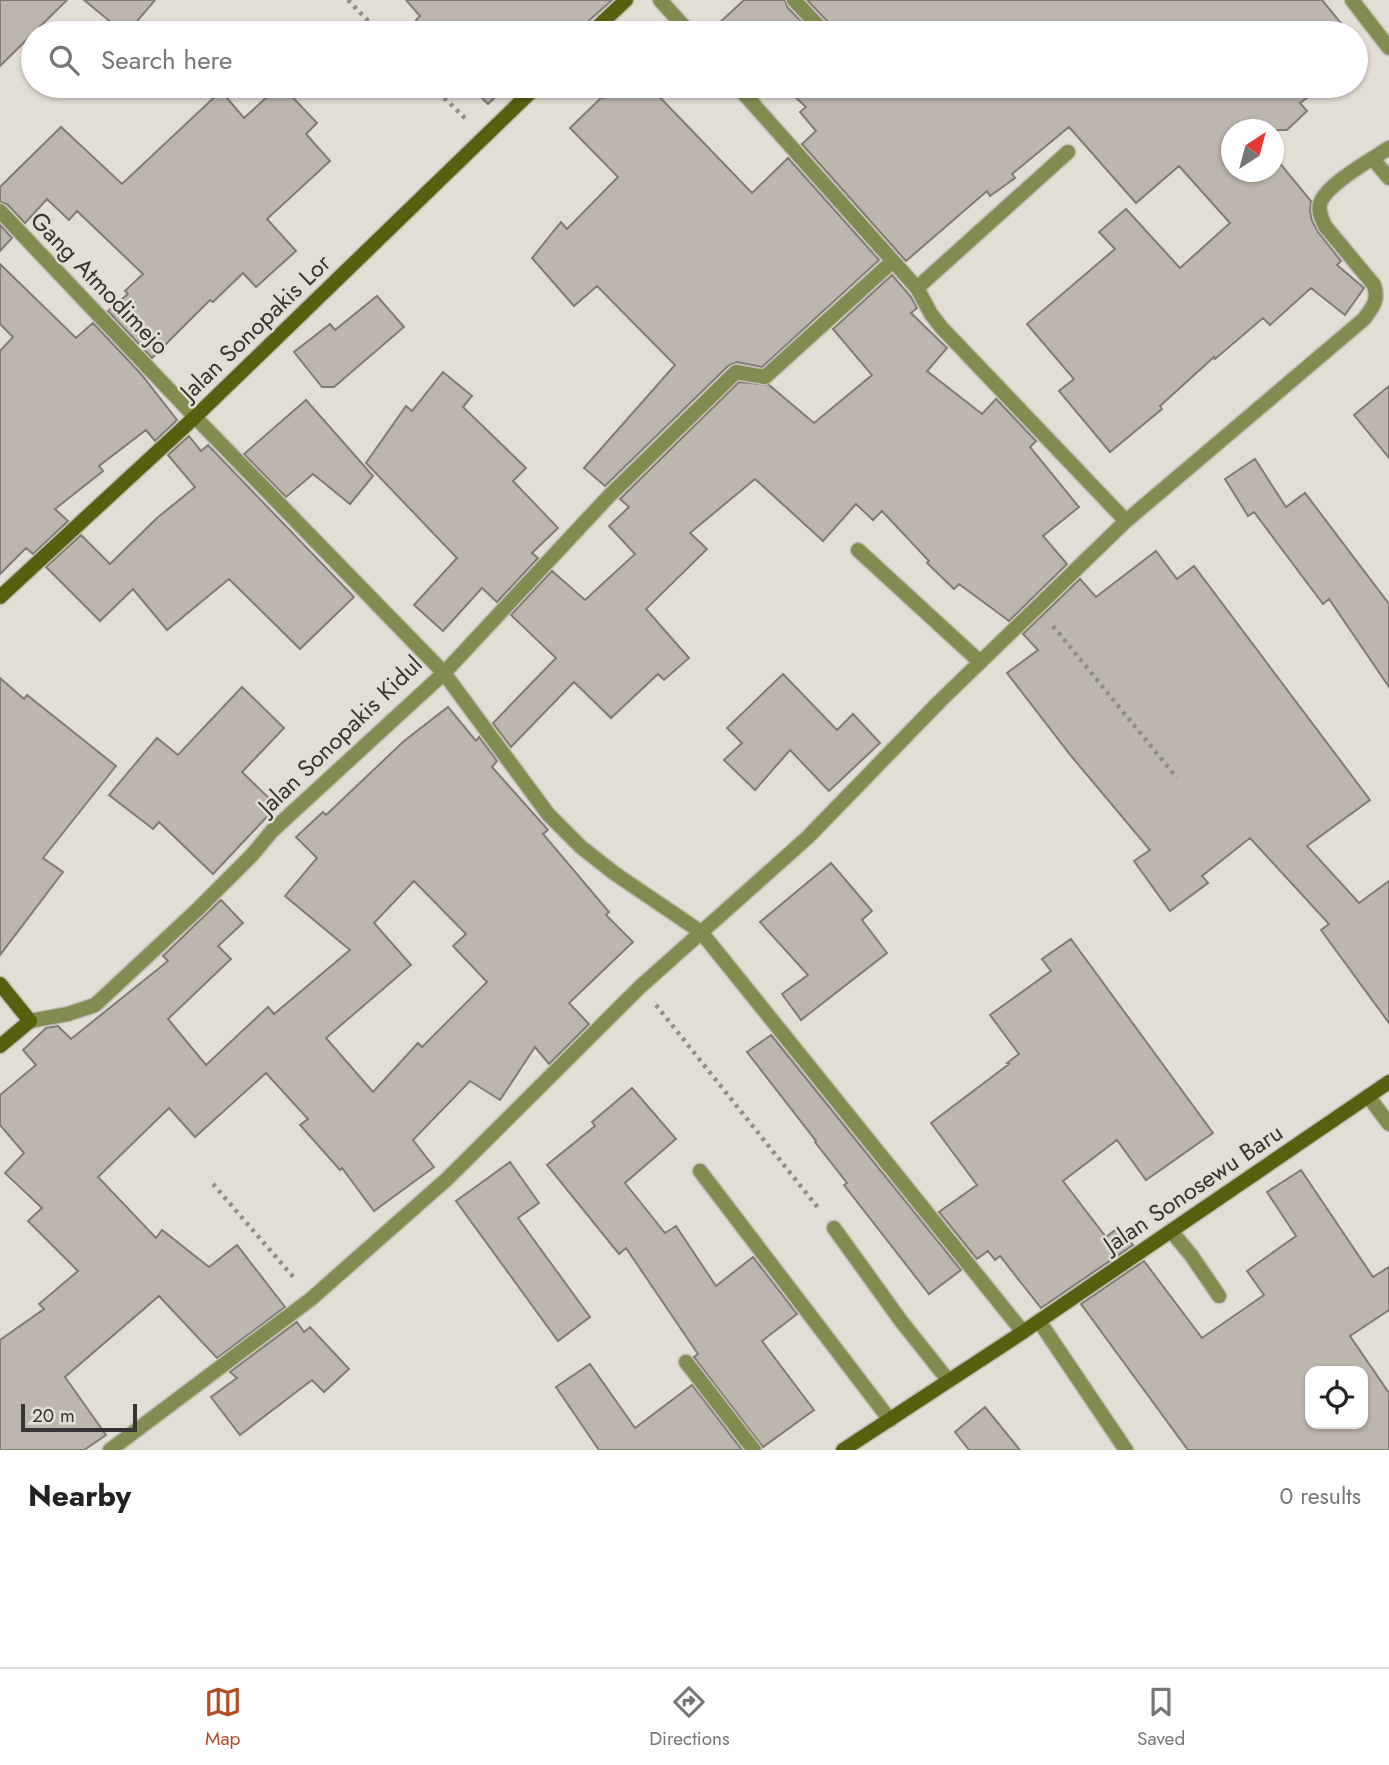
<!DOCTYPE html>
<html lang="en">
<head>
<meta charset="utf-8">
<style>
	:root { --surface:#fff; --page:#f6f6f6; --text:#222; --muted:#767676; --line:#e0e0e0; --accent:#b34c26 }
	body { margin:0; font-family:Jost,sans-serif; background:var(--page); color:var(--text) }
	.controls { position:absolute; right:21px; bottom:21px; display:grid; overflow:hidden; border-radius:14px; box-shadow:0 2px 5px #0004 }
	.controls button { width:63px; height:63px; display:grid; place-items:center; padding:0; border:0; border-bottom:2px solid var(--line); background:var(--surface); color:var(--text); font:35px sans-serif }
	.compass { position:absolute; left:1221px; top:119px; width:63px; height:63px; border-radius:50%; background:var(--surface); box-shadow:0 2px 5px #0004; rotate:36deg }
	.scale { position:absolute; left:21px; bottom:18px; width:116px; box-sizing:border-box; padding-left:7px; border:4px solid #373431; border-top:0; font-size:19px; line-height:24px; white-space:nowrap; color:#373431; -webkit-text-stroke:5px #e3ded5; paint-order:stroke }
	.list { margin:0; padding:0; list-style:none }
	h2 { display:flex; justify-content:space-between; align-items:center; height:91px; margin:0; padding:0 28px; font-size:30px }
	h2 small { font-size:23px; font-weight:400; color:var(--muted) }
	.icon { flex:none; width:38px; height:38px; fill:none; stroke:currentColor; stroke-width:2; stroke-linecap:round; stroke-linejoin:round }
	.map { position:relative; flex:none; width:1389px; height:1450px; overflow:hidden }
	.search { position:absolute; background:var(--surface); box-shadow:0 2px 5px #0004; left:21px; right:21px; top:21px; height:77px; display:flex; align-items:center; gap:18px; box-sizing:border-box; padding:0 24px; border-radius:38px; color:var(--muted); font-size:26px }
	.sheet { height:217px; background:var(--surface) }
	nav { display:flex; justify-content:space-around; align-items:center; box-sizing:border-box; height:98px; border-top:2px solid var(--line); background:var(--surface); font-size:19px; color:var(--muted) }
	nav a { display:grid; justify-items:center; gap:4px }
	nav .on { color:var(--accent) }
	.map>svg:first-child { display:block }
	.building { fill:#bdb6ae; stroke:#837c75; stroke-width:2; fill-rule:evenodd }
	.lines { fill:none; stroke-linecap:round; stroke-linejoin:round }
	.lane-casing { stroke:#c1bcb4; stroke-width:17 }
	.street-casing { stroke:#c1bcb4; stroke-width:17 }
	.secondary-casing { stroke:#c1bcb4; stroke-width:17 }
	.path { stroke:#918d87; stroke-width:4.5; stroke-dasharray:3.5 5; stroke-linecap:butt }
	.lane { stroke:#828b50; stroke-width:14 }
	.street { stroke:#828b50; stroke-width:14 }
	.secondary { stroke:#586010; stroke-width:14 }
	.labels { text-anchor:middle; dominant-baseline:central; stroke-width:5; stroke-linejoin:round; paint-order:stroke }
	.street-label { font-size:24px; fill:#373431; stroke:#e3ded5 }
</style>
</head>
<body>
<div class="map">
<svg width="1389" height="1450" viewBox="0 0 1389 1450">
	<rect width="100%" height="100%" fill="#e3ded5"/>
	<!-- building -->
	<path class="building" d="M 0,0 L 67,0 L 0,66 Z
		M 84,0 L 155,0 L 127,33 L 124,33 Z
		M 406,0 L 612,0 L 575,33 L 428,33 L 416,20 L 420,16 Z
		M 744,0 L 785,0 L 787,7 L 812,33 L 726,33 L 717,25 Z
		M 807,0 L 1322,0 L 1349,33 L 834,33 L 832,26 Z
		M 279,86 L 282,86 L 317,123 L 306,134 L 330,161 L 267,219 L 296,251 L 256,287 L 243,273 L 213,302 L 210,300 L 152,358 L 108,311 L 128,294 L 125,291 L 143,274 L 77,211 L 69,220 L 47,199 L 25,223 L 7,204 L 0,202 L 0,187 L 61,127 L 122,184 L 221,91 L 244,118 Z
		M 470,86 L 507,86 L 488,104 Z
		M 618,86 L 649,86 L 752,193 L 788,158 L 879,260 L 762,367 L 737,362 L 729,365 L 605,486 L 584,468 L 675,365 L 597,286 L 574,306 L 532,258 L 561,222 L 567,229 L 618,177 L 570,128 L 602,97 L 604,98 Z
		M 783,86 L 1310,86 L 1315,92 L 1300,103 L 1307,111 L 1287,130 L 1231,130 L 1231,172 L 1273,172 L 1273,155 L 1311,201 L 1310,211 L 1312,221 L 1318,232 L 1341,261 L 1337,265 L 1364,288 L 1345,315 L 1311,288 L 1270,325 L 1263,318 L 1215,359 L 1214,357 L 1160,406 L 1162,409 L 1110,452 L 1059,391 L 1074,379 L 1027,324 L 1115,249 L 1099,232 L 1126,209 L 1180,268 L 1230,223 L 1179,166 L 1136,203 L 1069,127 L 1012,174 L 1015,178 L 990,196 L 987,191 L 906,261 L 802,144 L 816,131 L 800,112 L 806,107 Z
		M 0,225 L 12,238 L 0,251 Z
		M 0,264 L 76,338 L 93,323 L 141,374 L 177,420 L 155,441 L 146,430 L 99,466 L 103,471 L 55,509 L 68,521 L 33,554 L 26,548 L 0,574 L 0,351 L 13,337 L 0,324 Z
		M 892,275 L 911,297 L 917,308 L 911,313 L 947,348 L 927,371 L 982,414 L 996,399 L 998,401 L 1036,441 L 1030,447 L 1079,507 L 1043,536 L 1067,564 L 1009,621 L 959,584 L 954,589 L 927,563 L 929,561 L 882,511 L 873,520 L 856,504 L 823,541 L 755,479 L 690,533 L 707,549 L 646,609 L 689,658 L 664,680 L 658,674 L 611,718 L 574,682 L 511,747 L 493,723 L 556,658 L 511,615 L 552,571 L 585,600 L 635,554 L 609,526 L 629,507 L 620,499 L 739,382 L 769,385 L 814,423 L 872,375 L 833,329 Z
		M 377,296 L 404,327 L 334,387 L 322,387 L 294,352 L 330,324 L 335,330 Z
		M 443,372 L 472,396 L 463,407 L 526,468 L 513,481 L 558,528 L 532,553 L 538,558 L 497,602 L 482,588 L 443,631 L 414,605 L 457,558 L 366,463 L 406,406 L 412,411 Z
		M 1389,386 L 1389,458 L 1354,415 Z
		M 306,400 L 373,476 L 350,504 L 313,474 L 286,497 L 244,454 Z
		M 189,436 L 201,451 L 208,445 L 354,597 L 300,649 L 229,579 L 167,630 L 133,589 L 100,621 L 46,567 L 81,535 L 110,564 L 157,518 L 195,487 L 168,455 Z
		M 1255,459 L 1286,507 L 1305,493 L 1389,604 L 1389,687 L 1329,599 L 1323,604 L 1254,512 L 1248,516 L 1225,479 Z
		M 1156,551 L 1177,579 L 1194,566 L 1370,800 L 1307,846 L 1359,903 L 1389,881 L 1389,1023 L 1321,930 L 1329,924 L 1250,838 L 1202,876 L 1208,883 L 1170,911 L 1134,861 L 1150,850 L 1072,757 L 1007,673 L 1038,650 L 1023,634 L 1080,579 L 1096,597 Z
		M 783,674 L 837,730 L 853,714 L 880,743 L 829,791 L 790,750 L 755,790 L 724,760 L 742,743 L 727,728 Z
		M 0,678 L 24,699 L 27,695 L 116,766 L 43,858 L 63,872 L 0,955 Z
		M 242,687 L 284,728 L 242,772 L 277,806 L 213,874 L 159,822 L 153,829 L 109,795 L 157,738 L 178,755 Z
		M 448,707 L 476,741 L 479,737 L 497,761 L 492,767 L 548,830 L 543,834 L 609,912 L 606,915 L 633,942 L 569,1003 L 589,1024 L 549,1064 L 535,1047 L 500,1100 L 470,1081 L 413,1140 L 434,1167 L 374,1211 L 342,1168 L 340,1170 L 300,1125 L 308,1119 L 266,1073 L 195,1137 L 169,1108 L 98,1177 L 156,1238 L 162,1230 L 209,1267 L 237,1245 L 285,1307 L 217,1358 L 159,1296 L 65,1377 L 106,1435 L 84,1450 L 0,1450 L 0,1340 L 44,1309 L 39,1304 L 78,1271 L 28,1221 L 42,1208 L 5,1173 L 24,1153 L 0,1125 L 0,1095 L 36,1065 L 23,1050 L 46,1028 L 58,1026 L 71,1039 L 168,961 L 163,956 L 221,900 L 243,923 L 218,946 L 231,959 L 168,1019 L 206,1065 L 268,1007 L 274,1014 L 350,950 L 285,896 L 317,858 L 296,837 L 323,812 L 326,815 L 404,741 ZM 414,881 L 466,934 L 453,946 L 487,982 L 422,1047 L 418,1043 L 373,1092 L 326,1038 L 411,965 L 374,923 Z
		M 831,863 L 872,911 L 862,920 L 887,953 L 801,1020 L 782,994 L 808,975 L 760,922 Z
		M 1071,939 L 1213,1133 L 1146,1180 L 1117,1140 L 1063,1181 L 1106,1237 L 1119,1227 L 1133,1245 L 1041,1308 L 1000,1256 L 995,1260 L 988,1251 L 977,1259 L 939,1212 L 977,1185 L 931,1123 L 1009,1064 L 1007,1063 L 1019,1054 L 990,1015 L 1051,971 L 1042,959 Z
		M 771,1035 L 961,1270 L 929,1294 L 844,1185 L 847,1183 L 815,1142 L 816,1141 L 747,1052 Z
		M 632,1088 L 676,1139 L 625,1183 L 665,1233 L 676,1226 L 716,1286 L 753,1257 L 797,1314 L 762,1341 L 814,1410 L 763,1447 L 694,1357 L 698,1354 L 626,1248 L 619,1254 L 547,1165 L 595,1126 L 592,1122 Z
		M 510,1162 L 539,1203 L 518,1218 L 590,1317 L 558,1341 L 456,1201 Z
		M 1301,1170 L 1373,1277 L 1389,1267 L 1389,1310 L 1350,1336 L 1389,1393 L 1389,1450 L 1188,1450 L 1081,1304 L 1144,1261 L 1202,1338 L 1264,1295 L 1247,1271 L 1296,1236 L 1267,1192 ZM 1310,1371 L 1363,1371 L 1363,1424 L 1310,1424 Z
		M 297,1322 L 304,1332 L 310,1327 L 349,1369 L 324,1392 L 312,1380 L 240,1435 L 211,1397 L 237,1378 L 230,1372 Z
		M 590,1364 L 635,1428 L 692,1385 L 742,1450 L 599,1450 L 556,1387 Z
		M 985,1407 L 1020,1450 L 969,1450 L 955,1432 Z"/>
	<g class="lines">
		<defs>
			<path id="lane" d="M 917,288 L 1068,152
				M 858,550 L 980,662
				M 444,673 L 609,496 L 736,372 L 765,377 L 893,261
				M 1368,1096 L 1389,1124
				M 700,1171 L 890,1420
				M 834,1228 L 901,1321 L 948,1380
				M 1171,1231 L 1191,1255 L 1219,1296
				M 1039,1321 L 1126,1450"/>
			<path id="street" d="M 660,0 L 690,33
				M 794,0 L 825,33
				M 1352,0 L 1389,48
				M 737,86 L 917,288 L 931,314 L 941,327 L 1126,521
				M 1373,159 L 1389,178
				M 0,211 L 195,417 L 444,673 L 548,814 L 581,847 L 614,873 L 701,932 L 1023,1332
				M 30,1021 L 68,1014 L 95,1005 L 197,910 L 252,855 L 272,831 L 444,673
				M 686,1362 L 754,1450
				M 110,1450 L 311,1299 L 447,1179 L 641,986 L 808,837 L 940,701 L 1126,521 L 1364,319 C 1373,307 1379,300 1374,285 L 1325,226 C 1322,219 1318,212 1320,204 C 1325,185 1372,159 1389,148"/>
			<path id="secondary" d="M 591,33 L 626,0
				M 0,597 L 195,417 L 537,86
				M 0,984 L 30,1021 L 0,1046
				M 843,1450 L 1023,1332 L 1389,1082"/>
		</defs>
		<!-- lane casing -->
		<use href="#lane" class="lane-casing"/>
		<!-- street casing -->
		<use href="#street" class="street-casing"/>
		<!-- secondary casing -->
		<use href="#secondary" class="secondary-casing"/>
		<!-- path -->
		<path class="path" d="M 348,0 L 380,33
			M 432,86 L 466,119
			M 1053,626 L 1177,778
			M 656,1005 L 819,1209
			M 213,1184 L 295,1279"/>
		<!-- lane -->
		<use href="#lane" class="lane"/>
		<!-- street -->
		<use href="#street" class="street"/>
		<!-- secondary -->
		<use href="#secondary" class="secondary"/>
	</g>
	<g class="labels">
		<!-- street labels -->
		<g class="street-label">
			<text transform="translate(100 283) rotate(46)">Gang Atmodimejo</text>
			<text transform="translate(255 327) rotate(-44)">Jalan Sonopakis Lor</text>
			<text transform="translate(340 735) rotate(-44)">Jalan Sonopakis Kidul</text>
			<text transform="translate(1193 1188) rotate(-34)">Jalan Sonosewu Baru</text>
		</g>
	</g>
</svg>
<div class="controls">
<button><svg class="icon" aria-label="locate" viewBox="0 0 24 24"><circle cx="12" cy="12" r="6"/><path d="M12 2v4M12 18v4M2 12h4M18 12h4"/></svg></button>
</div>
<svg class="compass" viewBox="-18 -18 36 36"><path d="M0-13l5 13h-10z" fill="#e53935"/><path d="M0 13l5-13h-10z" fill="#767676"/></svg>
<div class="scale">20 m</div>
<div class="search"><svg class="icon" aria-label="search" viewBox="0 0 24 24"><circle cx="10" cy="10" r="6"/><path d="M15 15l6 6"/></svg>Search here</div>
</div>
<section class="sheet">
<h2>Nearby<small>0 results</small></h2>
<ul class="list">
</ul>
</section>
<nav>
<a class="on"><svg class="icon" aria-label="map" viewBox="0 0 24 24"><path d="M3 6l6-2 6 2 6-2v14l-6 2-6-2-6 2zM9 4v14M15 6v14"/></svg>Map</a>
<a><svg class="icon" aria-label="directions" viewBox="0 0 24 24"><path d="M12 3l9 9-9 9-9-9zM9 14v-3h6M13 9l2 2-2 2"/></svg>Directions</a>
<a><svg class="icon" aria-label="saved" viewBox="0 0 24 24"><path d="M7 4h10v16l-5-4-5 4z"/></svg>Saved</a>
</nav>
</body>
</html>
